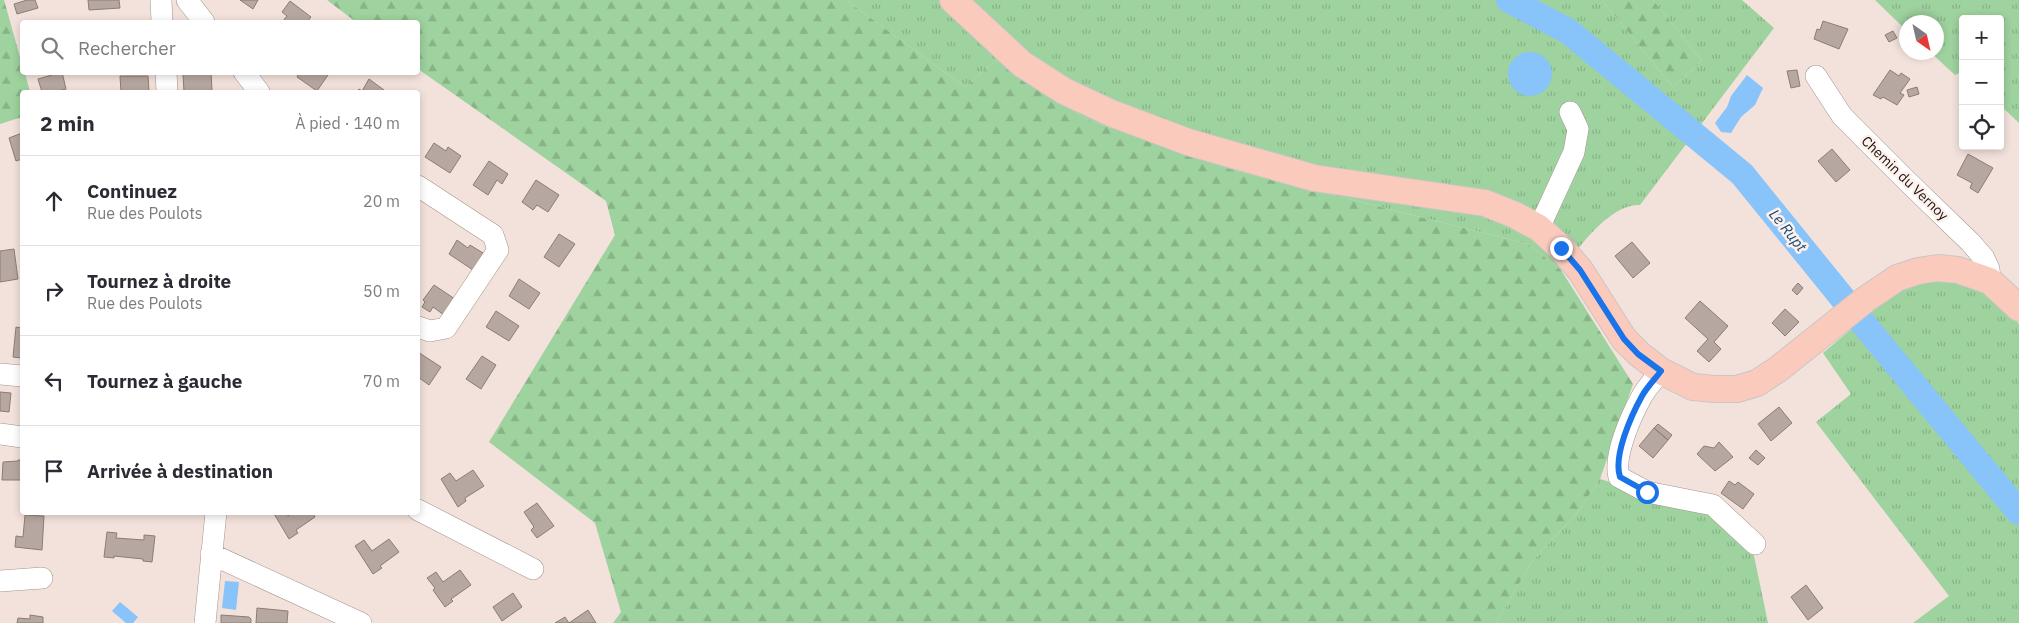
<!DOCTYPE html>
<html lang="fr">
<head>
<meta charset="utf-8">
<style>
	:root { --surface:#fff; --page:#f2f2f3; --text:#2b2b33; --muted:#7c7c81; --line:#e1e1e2 }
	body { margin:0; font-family:"IBM Plex Sans",sans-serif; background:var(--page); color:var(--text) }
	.controls { position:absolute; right:15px; top:15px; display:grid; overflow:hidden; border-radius:5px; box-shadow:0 2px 8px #0003 }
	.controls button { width:45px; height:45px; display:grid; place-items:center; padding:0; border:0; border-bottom:1px solid var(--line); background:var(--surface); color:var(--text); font:25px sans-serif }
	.compass { position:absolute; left:1899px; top:15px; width:45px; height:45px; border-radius:50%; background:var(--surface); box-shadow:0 2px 8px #0003; rotate:146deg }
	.stop { position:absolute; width:15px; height:15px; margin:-11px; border:4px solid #1a73e8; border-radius:50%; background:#fff }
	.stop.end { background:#1a73e8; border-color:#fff; box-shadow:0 1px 5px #0008 }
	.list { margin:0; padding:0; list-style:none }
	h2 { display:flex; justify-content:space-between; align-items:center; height:65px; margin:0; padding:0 20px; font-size:21px }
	h2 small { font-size:16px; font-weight:400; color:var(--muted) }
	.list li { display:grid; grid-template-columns:32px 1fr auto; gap:15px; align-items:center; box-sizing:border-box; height:90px; padding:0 20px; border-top:1px solid var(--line) }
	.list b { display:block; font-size:19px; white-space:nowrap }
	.list p { margin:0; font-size:16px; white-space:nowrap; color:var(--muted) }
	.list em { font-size:16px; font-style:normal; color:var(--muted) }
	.icon { flex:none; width:28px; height:28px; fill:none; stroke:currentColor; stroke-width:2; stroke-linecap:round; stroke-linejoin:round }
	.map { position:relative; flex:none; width:2019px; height:623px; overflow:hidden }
	.search { position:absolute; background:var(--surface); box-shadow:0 2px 8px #0003; left:20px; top:20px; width:400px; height:55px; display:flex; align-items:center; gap:12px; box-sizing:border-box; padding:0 18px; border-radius:5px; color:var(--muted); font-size:19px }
	.panel { position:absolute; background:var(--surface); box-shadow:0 2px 8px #0003; left:20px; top:90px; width:400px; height:425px; border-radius:5px }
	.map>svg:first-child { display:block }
	.grass { fill:url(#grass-tufts) }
	.forest { fill:url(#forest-firs) }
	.water { fill:#88c3fa }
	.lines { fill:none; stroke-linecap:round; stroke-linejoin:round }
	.river { stroke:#88c3fa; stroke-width:26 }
	.building { fill:#b7a7a1; stroke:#8c7c76 }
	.minor-casing { stroke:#a3948d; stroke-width:22 }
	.major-casing { stroke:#c8c6c6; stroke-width:28 }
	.minor { stroke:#fff; stroke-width:21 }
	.major { stroke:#facabd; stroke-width:26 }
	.route { stroke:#1a73e8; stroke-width:6 }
	.labels { text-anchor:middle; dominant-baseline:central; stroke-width:5; stroke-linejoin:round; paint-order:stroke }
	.street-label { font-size:14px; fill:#181210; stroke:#fef0ea }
	.water-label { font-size:15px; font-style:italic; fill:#124975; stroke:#fef0ea }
</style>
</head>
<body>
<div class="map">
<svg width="2019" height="623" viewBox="0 0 2019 623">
	<defs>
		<pattern id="grass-tufts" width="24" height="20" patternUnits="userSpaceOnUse" patternTransform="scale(1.25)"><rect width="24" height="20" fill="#9ed29e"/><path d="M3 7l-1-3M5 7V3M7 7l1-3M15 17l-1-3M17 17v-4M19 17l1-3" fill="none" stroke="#87b387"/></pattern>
		<pattern id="forest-firs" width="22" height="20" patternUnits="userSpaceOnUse" patternTransform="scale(1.25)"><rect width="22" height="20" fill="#9ed29e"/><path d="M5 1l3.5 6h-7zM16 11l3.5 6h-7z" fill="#87b387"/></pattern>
	</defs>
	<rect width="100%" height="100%" fill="#f3e2db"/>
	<!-- grass -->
	<path class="grass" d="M 846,0 L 1602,0 L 1673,87 L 1702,61 L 1653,0 L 1742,0 L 1774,28 L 1640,205 C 1609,204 1579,248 1561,270 L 1528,244 L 1233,170 L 1085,119 L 996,60 L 965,87 Z
		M 1875,0 L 2019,0 L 2019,123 L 2000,105 L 2000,19 L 1963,19 L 1963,71 L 1955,75 L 1931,53 L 1936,52 L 1936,22 L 1906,22 L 1906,30 Z
		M 1919,278 L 1958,279 L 1991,290 L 2019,324 L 2019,623 L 1913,623 L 1949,596 L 1816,422 L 1851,394 L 1823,353 L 1891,295 Z
		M 1600,479 L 1711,512 L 1753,551 L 1768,623 L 1496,623 L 1533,560 L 1578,512 Z"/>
	<!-- forest -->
	<path class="forest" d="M 0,0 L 4,0 L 22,64 L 22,72 L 25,73 L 30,92 L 22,92 L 22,117 L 0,124 Z
		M 327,0 L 846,0 L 965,87 L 996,60 L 1085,119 L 1233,170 L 1528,244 L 1561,270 L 1633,384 L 1600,479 L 1578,512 L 1533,560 L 1496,623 L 613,623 L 621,612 L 595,523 L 489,442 L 615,235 L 606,201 L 418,69 L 418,22 L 356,22 Z
		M 1602,0 L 1653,0 L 1702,61 L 1673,87 Z"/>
	<!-- water -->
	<path class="water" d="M1508 74a22 22 0 1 1 44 0a22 22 0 1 1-44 0Z
		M 1747,75 L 1763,88 L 1755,105 L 1741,117 L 1731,133 L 1721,132 L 1715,123 L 1727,107 L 1731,96 Z
		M 225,581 L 239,582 L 236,610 L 222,608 Z
		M 120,602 L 138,617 L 133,623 L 126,623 L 112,611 Z"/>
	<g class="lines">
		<!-- river -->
		<path class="river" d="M 1509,0 L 1568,31 L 1742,174 L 1862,322 L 2019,512"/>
	</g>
	<!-- building -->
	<path class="building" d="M 27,0 L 35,0 L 38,8 L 17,14 L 14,4 Z
		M 88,0 L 119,0 L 120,8 L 89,10 Z
		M 240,0 L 258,0 L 253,9 Z
		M 290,1 L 311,17 L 307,22 L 282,22 L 287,16 L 282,12 Z
		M 1823,21 L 1848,29 L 1839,49 L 1814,39 L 1817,29 L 1820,30 Z
		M 1893,31 L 1897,38 L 1889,42 L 1885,35 Z
		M 1797,70 L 1800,86 L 1791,88 L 1787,71 Z
		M 1890,70 L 1899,76 L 1901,73 L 1910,79 L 1900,93 L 1904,95 L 1897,105 L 1883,97 L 1881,99 L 1873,95 Z
		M 51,72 L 62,72 L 66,89 L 54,92 L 42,92 L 38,79 L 52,75 Z
		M 211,72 L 212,91 L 184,92 L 183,74 Z
		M 300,72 L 330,72 L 317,91 L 297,77 Z
		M 120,76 L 148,76 L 149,92 L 121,92 Z
		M 369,79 L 384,90 L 382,92 L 356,92 L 359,89 L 362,91 Z
		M 1917,87 L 1919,94 L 1909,97 L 1907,90 Z
		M 22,133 L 22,159 L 16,161 L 9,138 Z
		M 434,143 L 446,151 L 448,147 L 461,156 L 450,173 L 425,157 Z
		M 1832,149 L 1850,170 L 1836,182 L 1818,161 Z
		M 1968,154 L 1993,168 L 1978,193 L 1970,188 L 1972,183 L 1957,175 Z
		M 489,161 L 508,174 L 502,184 L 497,180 L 488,195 L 473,185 Z
		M 536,180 L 559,195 L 548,212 L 537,205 L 533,210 L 522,202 Z
		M 559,234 L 575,244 L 559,267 L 544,257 Z
		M 457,240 L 468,248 L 470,245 L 483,253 L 473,270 L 449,254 Z
		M 1632,242 L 1650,263 L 1633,278 L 1615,256 Z
		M 14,249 L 18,279 L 0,282 L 0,251 Z
		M 519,279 L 540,293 L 529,309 L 509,296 Z
		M 1798,283 L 1803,288 L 1797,295 L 1792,290 Z
		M 434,285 L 455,299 L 444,315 L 433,307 L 430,312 L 422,307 L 425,302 L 423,300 Z
		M 1700,301 L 1728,326 L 1714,342 L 1721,349 L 1709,362 L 1697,351 L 1708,339 L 1685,318 Z
		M 1785,309 L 1799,322 L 1785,336 L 1772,323 Z
		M 496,311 L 519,326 L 509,341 L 486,327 Z
		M 16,327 L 22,328 L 22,358 L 13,357 Z
		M 418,352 L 441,367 L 429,385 L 418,377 Z
		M 482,356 L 496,365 L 481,389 L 466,379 Z
		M 0,392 L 11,393 L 9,412 L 0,411 Z
		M 1779,407 L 1792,423 L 1771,441 L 1758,424 Z
		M 1658,424 L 1672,435 L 1668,440 L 1654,428 Z
		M 1654,428 L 1668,440 L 1653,458 L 1639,446 Z
		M 1719,442 L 1733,457 L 1715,471 L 1697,454 L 1704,446 L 1714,448 Z
		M 1756,450 L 1765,458 L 1758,465 L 1749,458 Z
		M 18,460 L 22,460 L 22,480 L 2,480 L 3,462 L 18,461 Z
		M 473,470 L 484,486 L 465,498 L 466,501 L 458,507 L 441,479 L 450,473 L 456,481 Z
		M 1729,481 L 1735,485 L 1738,482 L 1754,494 L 1743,509 L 1721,493 Z
		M 537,503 L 554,526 L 537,538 L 531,530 L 534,527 L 524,512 Z
		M 273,512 L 286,512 L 288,516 L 293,512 L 312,512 L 315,517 L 296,530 L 298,533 L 289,539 Z
		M 25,515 L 44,516 L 42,550 L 15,547 L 16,536 L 23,537 Z
		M 107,532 L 117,533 L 116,538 L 144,540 L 144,535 L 155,536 L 152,562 L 143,561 L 143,559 L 114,556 L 114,558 L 104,557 Z
		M 389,539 L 399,552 L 380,566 L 382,568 L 373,574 L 355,546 L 364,540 L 372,551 Z
		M 460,570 L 471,585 L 451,599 L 453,601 L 445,607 L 433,590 L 435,588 L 427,578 L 436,572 L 443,582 Z
		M 1806,585 L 1823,608 L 1808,620 L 1791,597 Z
		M 513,593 L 522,607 L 502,621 L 493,607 Z
		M 257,608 L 288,611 L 287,623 L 256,623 Z
		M 588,610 L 596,623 L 555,623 L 565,617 L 569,623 Z
		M 30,615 L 43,617 L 43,623 L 17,623 L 18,618 L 30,619 Z
		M 221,615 L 249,617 L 251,619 L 251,623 L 221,623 Z"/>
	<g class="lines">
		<defs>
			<path id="minor" d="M 161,0 L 162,22
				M 187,0 L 204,22
				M 166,72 L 167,92
				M 244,72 L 259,92
				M 1816,76 L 1842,116 L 1908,182 L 1970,242 L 1984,258 L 1989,269 L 1990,281
				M 418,186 L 493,235 L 498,250 L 446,328 L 430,331 L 418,327
				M 1539,228 L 1574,152 L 1578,129 L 1570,112
				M 1661,371 C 1655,379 1647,387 1642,396 C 1631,416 1613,456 1619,477 L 1647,492 L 1713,505 L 1755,544
				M 0,374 L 22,376
				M 0,434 L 22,437
				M 418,510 L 533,569
				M 211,554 L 361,623
				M 0,581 L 42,578
				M 205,623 L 216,512"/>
			<path id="major" d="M 953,0 L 1022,64 L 1064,91 L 1111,113 L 1188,142 L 1314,178 L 1485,203 L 1515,215 L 1539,228 L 1561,248 L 1580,270 L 1624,339 L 1639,354 L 1661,371 L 1693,387 L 1715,389 L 1737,389 L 1757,383 L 1777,370 L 1866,299 L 1897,278 L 1918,271 L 1938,268 L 1958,270 L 1990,281 L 2019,308"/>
		</defs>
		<!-- minor casing -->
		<use href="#minor" class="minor-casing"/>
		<!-- major casing -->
		<use href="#major" class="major-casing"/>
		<!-- minor -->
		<use href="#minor" class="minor"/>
		<!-- major -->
		<use href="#major" class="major"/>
	</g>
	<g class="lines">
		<!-- route -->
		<path class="route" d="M 1561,248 L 1580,270 L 1624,339 L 1638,354 L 1661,371 C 1655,379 1647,387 1642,396 C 1631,416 1613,456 1620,477 L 1647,492"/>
	</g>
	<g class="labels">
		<!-- street labels -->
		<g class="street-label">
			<text transform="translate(1905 178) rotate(44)">Chemin du Vernoy</text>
		</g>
		<!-- water labels -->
		<g class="water-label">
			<text transform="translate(1788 230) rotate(51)">Le Rupt</text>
		</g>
	</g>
</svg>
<div class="controls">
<button>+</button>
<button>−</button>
<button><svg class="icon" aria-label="locate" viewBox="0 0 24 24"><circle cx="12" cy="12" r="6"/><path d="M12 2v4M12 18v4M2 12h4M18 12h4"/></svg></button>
</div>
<svg class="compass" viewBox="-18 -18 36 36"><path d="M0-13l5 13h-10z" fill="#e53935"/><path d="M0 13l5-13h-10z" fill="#7c7c81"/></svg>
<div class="stop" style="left:1647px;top:492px"></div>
<div class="stop end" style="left:1561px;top:248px"></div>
<div class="search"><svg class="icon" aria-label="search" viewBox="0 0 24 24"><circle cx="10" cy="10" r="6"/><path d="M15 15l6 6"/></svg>Rechercher</div>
<section class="panel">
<h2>2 min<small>À pied · 140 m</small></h2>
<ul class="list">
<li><svg class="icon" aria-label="ahead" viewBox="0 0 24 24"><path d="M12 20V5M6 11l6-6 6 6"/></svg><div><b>Continuez</b><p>Rue des Poulots</p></div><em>20 m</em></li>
<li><svg class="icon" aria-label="right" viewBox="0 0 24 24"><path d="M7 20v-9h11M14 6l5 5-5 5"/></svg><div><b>Tournez à droite</b><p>Rue des Poulots</p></div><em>50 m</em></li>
<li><svg class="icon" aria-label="left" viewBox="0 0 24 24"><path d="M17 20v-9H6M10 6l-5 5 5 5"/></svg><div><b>Tournez à gauche</b></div><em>70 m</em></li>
<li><svg class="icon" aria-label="arrive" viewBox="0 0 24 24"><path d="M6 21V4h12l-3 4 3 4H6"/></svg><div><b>Arrivée à destination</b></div></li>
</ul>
</section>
</div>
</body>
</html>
